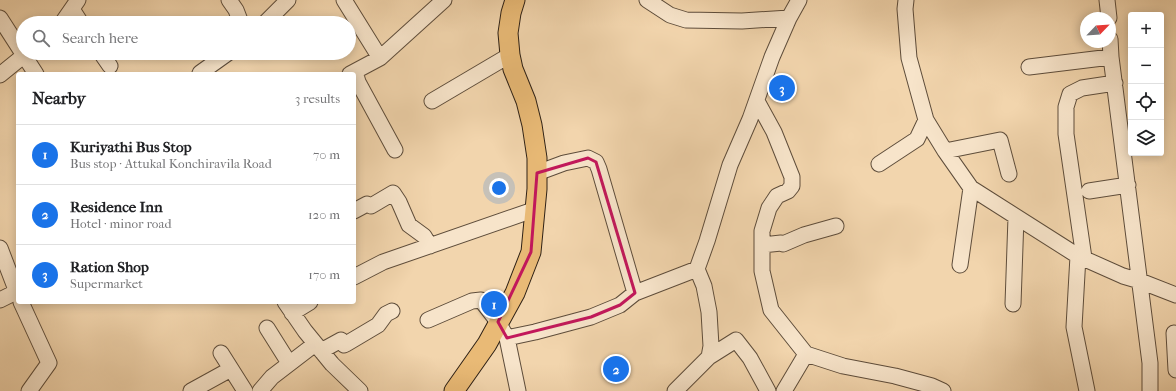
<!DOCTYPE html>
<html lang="en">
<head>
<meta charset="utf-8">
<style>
	:root { --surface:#fff; --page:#f6f6f6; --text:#202124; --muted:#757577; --line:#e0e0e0; --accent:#1a73e8 }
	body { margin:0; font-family:"IM FELL French Canon",serif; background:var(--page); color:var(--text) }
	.controls { position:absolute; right:12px; top:12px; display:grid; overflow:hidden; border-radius:4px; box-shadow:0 2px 10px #0003 }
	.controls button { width:36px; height:36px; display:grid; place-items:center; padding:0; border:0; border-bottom:1px solid var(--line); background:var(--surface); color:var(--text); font:20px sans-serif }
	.compass { position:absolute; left:1080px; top:12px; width:36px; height:36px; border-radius:50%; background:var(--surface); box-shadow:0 2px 10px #0003; rotate:65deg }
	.you { position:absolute; left:499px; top:188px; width:14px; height:14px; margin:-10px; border:3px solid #fff; border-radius:50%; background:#1a73e8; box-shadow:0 0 0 6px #1a73e833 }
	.badge { display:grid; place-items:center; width:26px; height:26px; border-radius:50%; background:var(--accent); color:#fff; font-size:13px; font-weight:700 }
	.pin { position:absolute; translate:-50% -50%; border:2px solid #fff; box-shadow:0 1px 4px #0006 }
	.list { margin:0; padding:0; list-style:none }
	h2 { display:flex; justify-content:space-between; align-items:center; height:52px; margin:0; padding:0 16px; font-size:17px }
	h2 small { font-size:13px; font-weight:400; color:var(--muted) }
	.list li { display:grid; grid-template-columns:26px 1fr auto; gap:12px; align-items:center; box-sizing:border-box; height:60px; padding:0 16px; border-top:1px solid var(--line) }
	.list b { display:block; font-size:15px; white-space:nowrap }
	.list p { margin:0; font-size:13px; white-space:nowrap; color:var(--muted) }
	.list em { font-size:13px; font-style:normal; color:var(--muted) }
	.icon { flex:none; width:22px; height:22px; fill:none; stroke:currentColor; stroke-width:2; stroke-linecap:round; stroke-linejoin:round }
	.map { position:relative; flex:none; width:1176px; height:391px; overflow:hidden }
	.search { position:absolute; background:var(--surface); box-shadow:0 2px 10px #0003; left:16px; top:16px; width:340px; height:44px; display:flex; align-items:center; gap:10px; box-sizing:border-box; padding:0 14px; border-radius:22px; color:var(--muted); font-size:15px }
	.panel { position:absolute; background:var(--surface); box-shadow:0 2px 10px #0003; left:16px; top:72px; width:340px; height:232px; border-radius:4px }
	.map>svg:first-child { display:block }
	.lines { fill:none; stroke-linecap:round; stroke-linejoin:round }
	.minor-casing { stroke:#5e4d3b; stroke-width:17 }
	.major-casing { stroke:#2d2015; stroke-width:21 }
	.minor { stroke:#f7e4ca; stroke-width:15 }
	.major { stroke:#e9ba76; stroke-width:19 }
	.marked { fill:none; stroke:#c2185b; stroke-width:3; stroke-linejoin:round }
</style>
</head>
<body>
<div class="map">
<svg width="1176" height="391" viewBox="0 0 1176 391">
	<rect width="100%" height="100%" fill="#f2d5ad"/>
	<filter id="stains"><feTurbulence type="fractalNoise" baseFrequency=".005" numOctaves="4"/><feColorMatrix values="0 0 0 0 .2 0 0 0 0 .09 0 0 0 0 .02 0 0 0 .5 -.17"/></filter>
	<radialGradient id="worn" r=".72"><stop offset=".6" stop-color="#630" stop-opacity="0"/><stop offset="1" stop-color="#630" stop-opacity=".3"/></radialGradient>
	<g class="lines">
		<defs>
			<path id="minor" d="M 229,0 L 236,10 L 241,23
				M 344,0 L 380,58
				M 647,0 L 670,15 L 686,20 L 742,21 L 789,18 L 799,0
				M 906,0 L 905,9 L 909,58 L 926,120 L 945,151 L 971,188 L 1078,256 L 1123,276 L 1140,281 L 1176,295
				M 1107,0 L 1109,18
				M 72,9 L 81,23
				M 0,18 L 36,74
				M 62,23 L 78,0
				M 265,23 L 288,0
				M 1110,39 L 1111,57 L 1150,363 L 1150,391
				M 101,53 L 110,66
				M 1029,67 L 1111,57
				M 355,72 L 358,82 L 395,150
				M 200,73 L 228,53
				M 350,74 L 380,58 L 444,0
				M 0,75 L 27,53
				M 432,101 L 510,55
				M 757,101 L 774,132 L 792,177 L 792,186 L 788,191 L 777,196 L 769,208 L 762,231 L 762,271 L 771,310 L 806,354 L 843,366 L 895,376 L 932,386 L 943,391
				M 945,151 L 1000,140 L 1009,174
				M 879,164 L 917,139 L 926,120
				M 537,173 L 564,163 L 588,158 L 596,162 L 599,169 L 635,293
				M 1089,191 L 1128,185
				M 354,211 L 367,204 L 371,206 L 393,193 L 399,202 L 409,225 L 424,236 L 430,246
				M 762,245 L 781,243 L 783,244 L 804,235 L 836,226
				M 0,248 L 18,295
				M 1078,256 L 1074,327 L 1087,391
				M 1084,258 L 1066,134 L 1066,107 L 1070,94 L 1082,88 L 1115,83
				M 960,265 L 971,188
				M 354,277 L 383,262 L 536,209
				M 0,300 L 16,292
				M 21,302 L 49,363 L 29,391
				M 285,302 L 305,331 L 332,364 L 360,391
				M 1013,304 L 1016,217
				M 292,313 L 310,302
				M 428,320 L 472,301 L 481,300 L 498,322 L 507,338 L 518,391
				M 267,328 L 289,363
				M 1174,333 L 1176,370
				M 507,338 L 535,332 L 591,317 L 620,305 L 635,293 L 697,269
				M 321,351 L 341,340 L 344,345 L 346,344 L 378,325 L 386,314 L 392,311
				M 221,353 L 245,391
				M 709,357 L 736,340 L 750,358 L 768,391
				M 191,391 L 231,369
				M 260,391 L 272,377 L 315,344
				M 675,391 L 709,357 L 711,346 L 709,312 L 704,286 L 697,269 L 707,241 L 730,165 L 750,119 L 772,57 L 789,18
				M 784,391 L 806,354"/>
			<path id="major" d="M 454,391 L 487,344 L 515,293 L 531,252 L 537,189 L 537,158 L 532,125 L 526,101 L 513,69 L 510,55 L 508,33 L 511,13 L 515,0"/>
		</defs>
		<!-- minor casing -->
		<use href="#minor" class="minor-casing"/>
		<!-- major casing -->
		<use href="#major" class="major-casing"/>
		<!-- minor -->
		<use href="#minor" class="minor"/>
		<!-- major -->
		<use href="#major" class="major"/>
	</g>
	<!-- marked area -->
	<path class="marked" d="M 588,158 L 596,162 L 635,293 L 620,305 L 591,317 L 507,338 L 498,322 L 531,252 L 537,173 Z"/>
	<rect width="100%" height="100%" filter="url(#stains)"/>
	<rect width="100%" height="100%" fill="url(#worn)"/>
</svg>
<div class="controls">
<button>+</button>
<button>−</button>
<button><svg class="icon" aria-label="locate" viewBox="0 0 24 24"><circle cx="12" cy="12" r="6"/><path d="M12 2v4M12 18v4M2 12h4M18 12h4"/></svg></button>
<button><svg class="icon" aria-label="layers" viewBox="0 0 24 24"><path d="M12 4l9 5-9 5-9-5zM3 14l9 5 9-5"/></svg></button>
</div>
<svg class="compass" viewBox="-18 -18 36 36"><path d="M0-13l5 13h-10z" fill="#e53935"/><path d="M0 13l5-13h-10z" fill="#757577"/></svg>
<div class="you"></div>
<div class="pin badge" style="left:494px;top:304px">1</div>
<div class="pin badge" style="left:616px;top:369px">2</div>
<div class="pin badge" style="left:782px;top:88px">3</div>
<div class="search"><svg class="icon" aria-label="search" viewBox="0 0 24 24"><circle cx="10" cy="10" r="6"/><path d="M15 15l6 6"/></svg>Search here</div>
<section class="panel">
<h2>Nearby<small>3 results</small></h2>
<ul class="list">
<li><span class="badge">1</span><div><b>Kuriyathi Bus Stop</b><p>Bus stop · Attukal Konchiravila Road</p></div><em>70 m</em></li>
<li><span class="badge">2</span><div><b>Residence Inn</b><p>Hotel · minor road</p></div><em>120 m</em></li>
<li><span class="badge">3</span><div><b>Ration Shop</b><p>Supermarket</p></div><em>170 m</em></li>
</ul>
</section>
</div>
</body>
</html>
